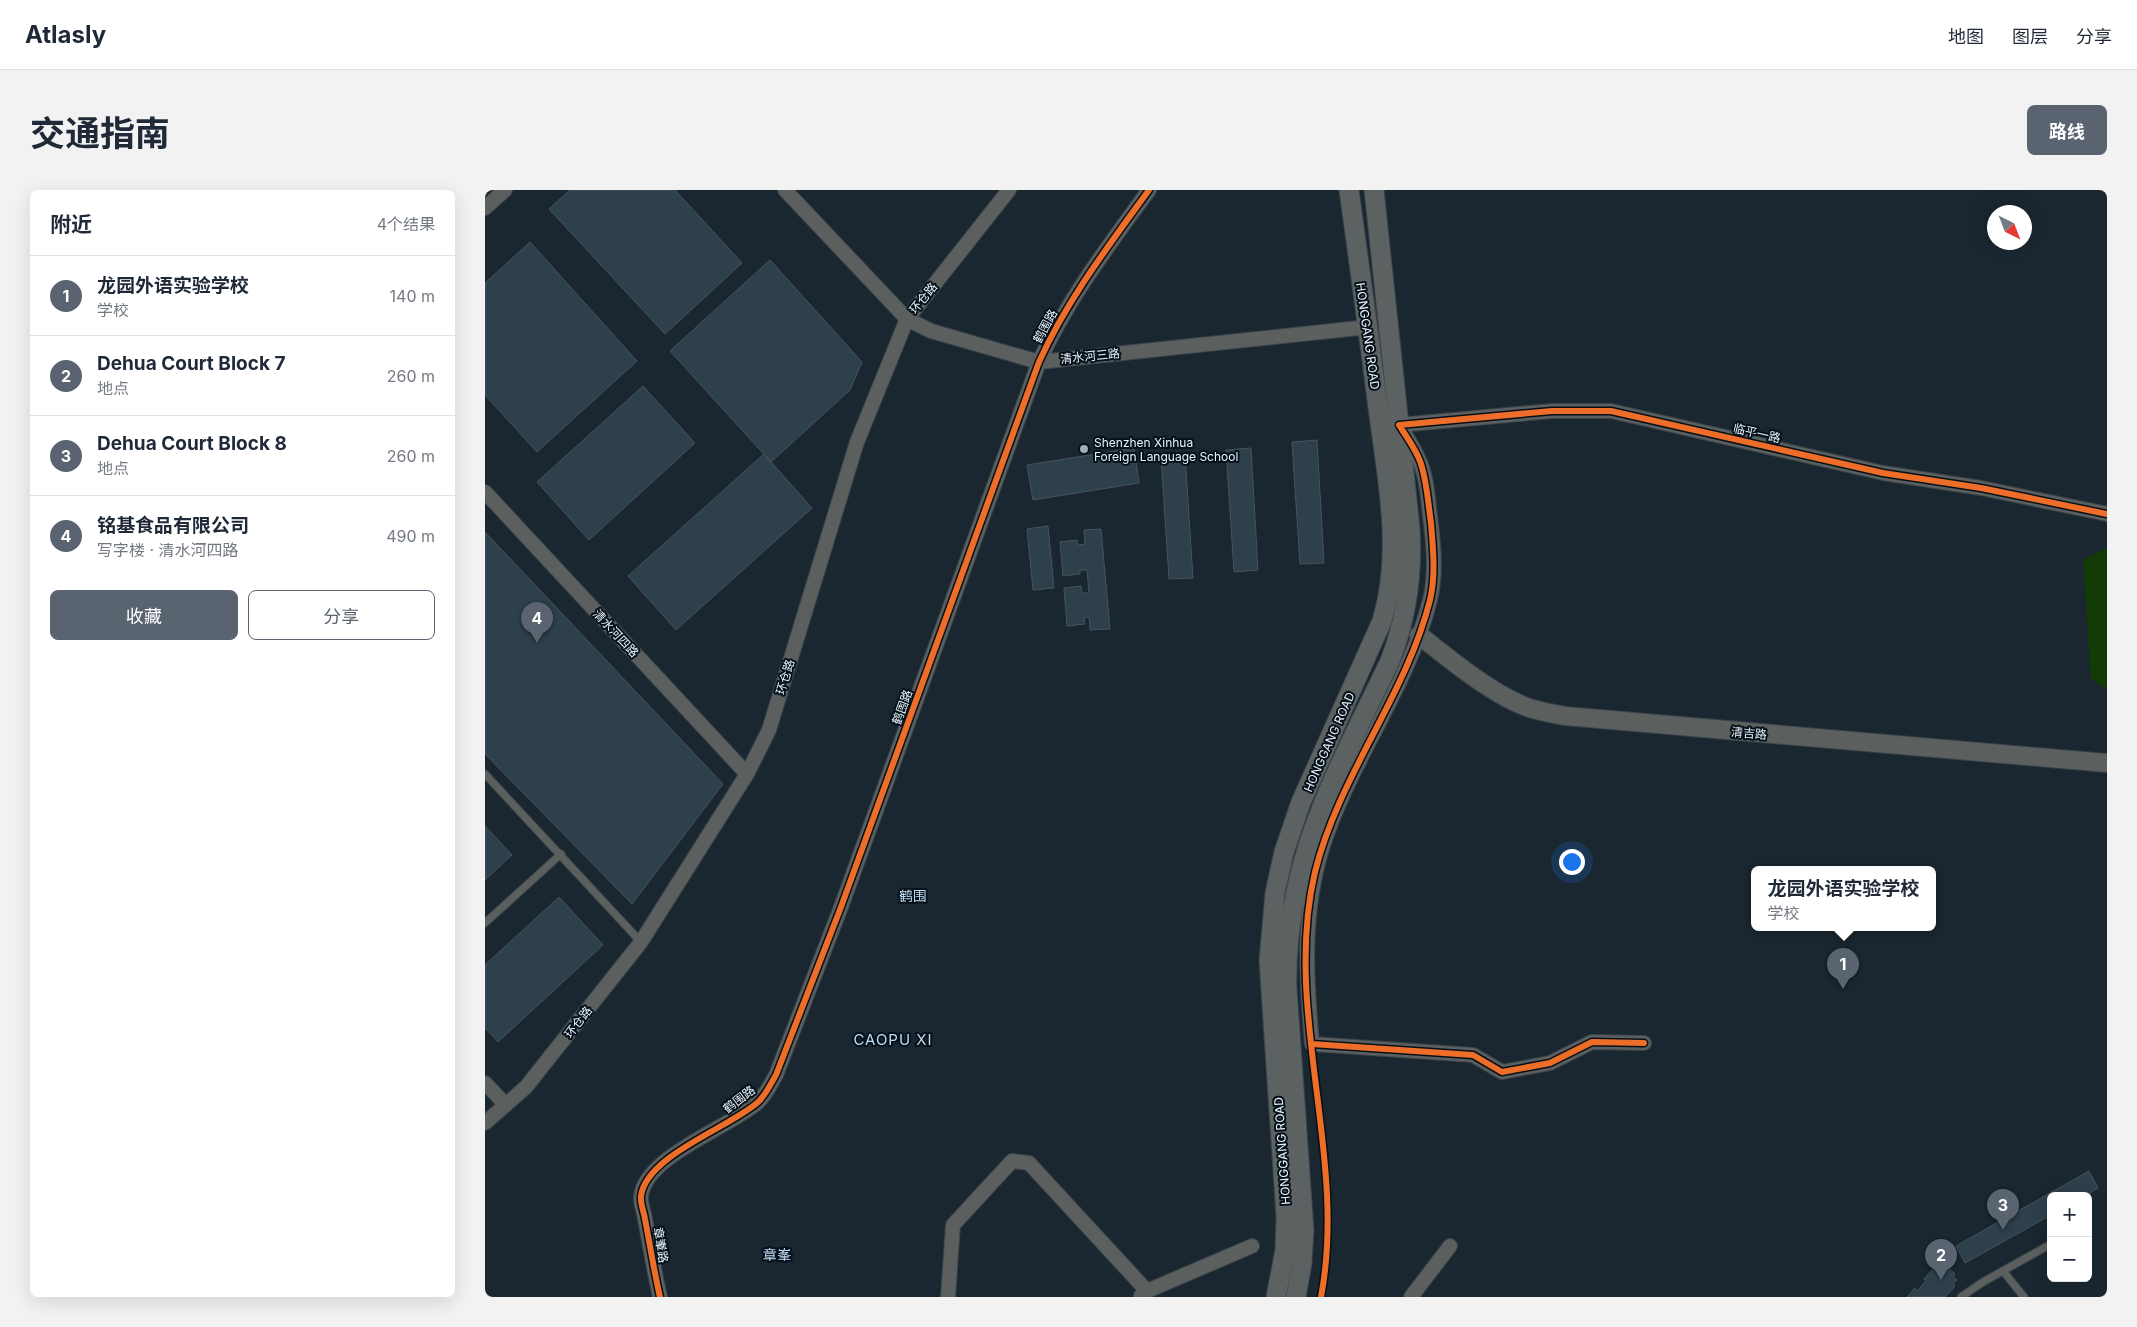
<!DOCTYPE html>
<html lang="zh">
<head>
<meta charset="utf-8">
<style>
	:root { --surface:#fff; --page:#f2f2f3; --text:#1f2937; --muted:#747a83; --line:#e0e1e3; --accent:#5a6471 }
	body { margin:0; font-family:Inter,"Noto Sans SC",sans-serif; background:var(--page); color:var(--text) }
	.controls { position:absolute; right:15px; bottom:15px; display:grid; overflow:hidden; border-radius:8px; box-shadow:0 5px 20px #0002 }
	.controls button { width:45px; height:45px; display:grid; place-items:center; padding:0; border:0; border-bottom:1px solid var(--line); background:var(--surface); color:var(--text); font:25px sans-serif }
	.compass { position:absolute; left:1502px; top:15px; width:45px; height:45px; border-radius:50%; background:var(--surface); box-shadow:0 5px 20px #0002; rotate:138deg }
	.you { position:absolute; left:1086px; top:671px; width:18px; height:18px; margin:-12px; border:4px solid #fff; border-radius:50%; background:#1a73e8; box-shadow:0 0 0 8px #1a73e833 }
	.badge { display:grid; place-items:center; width:32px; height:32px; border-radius:50%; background:var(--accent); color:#fff; font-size:16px; font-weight:700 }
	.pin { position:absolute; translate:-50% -41px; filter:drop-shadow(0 1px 2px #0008) }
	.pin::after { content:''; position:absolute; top:26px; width:18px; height:15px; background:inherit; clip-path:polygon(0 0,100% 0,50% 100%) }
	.popup { position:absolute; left:1266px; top:676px; width:185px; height:65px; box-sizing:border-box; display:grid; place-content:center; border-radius:8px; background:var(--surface); filter:drop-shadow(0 1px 4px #0005); font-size:16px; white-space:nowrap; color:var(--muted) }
	.popup b { font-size:19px; color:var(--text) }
	.popup::after { content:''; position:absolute; left:50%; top:100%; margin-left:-10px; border:10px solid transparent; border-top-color:var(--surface) }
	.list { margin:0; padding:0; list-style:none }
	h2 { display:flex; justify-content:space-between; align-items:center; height:65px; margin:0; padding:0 20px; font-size:21px }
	h2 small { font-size:16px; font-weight:400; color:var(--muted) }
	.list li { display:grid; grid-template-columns:32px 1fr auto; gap:15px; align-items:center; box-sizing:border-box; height:80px; padding:0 20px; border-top:1px solid var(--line) }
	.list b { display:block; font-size:19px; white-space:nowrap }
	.list p { margin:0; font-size:16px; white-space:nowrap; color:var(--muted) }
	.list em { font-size:16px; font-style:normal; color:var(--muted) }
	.actions { display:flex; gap:10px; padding:15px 20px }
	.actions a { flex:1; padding:11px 0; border:1px solid var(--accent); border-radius:8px; text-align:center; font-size:18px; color:var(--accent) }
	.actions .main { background:var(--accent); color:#fff }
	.map { position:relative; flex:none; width:1622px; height:1107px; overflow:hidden; border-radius:8px }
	header { display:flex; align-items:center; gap:30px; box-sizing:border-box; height:70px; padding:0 25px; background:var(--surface); border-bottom:1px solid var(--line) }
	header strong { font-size:24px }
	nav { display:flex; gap:28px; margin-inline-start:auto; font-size:18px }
	.intro { display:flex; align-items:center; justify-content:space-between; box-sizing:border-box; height:120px; padding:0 30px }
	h1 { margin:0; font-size:35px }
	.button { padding:12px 22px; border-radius:8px; background:var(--accent); color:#fff; font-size:18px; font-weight:700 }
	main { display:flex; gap:30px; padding:0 30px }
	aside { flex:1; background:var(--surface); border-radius:8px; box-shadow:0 5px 20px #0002 }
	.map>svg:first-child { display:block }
	.green { fill:#123b06 }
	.building { fill:#2d404b; stroke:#48535b }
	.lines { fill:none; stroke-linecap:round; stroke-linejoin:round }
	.service-casing { stroke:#39434b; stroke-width:9 }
	.minor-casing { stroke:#39434b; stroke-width:16 }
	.tertiary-casing { stroke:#39434b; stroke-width:20 }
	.secondary-casing { stroke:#39434b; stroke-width:21 }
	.service { stroke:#5b5f5d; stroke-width:7 }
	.minor { stroke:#5b5f5d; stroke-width:14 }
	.tertiary { stroke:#5b5f5d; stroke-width:18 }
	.secondary { stroke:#5c6261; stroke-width:19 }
	.cycleway-casing { stroke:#061018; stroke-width:9 }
	.cycleway { stroke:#ee6e29; stroke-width:6 }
	.poi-dot { fill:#a1adb7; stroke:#061018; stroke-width:2 }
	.labels { text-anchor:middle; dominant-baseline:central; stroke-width:4; stroke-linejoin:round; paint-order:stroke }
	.street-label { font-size:12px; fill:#e9f5ff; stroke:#061018 }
	.poi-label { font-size:12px; fill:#e9f5ff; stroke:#061018; text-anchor:start }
	.neighbourhood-label { font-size:14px; fill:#bfdcf5; stroke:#061018 }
	.quarter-label { font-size:15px; letter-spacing:1px; fill:#bfdcf5; stroke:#061018 }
</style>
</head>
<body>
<header>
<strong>Atlasly</strong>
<nav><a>地图</a><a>图层</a><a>分享</a></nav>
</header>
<div class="intro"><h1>交通指南</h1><a class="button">路线</a></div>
<main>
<aside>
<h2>附近<small>4个结果</small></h2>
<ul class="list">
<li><span class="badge">1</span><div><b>龙园外语实验学校</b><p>学校</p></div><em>140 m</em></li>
<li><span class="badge">2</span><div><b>Dehua Court Block 7</b><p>地点</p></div><em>260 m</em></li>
<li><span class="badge">3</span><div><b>Dehua Court Block 8</b><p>地点</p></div><em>260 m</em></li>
<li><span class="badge">4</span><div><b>铭基食品有限公司</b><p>写字楼 · 清水河四路</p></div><em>490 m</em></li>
</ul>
<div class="actions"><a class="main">收藏</a><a>分享</a></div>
</aside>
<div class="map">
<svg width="1622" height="1107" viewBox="0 0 1622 1107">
	<rect width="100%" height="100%" fill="#1a2730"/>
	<!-- green -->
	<path class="green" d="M 1622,358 L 1622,499 L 1606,489 L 1598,370 Z"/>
	<!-- building -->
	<path class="building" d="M 85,0 L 190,0 L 257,73 L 180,144 L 64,19 Z
		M 45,52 L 152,171 L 52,262 L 0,205 L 0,93 Z
		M 285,70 L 377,172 L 365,200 L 286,272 L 185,161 Z
		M 158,196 L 210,253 L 104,350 L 52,292 Z
		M 832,250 L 839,373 L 815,374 L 807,252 Z
		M 649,258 L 654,293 L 548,310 L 542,275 Z
		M 766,258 L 773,380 L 749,382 L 741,260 Z
		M 279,264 L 327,318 L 191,440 L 143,386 Z
		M 700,265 L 708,388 L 684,389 L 676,267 Z
		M 563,336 L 569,398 L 548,400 L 542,339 Z
		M 616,339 L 625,439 L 605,440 L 604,427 L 599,428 L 600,434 L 582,436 L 579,398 L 596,396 L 597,403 L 604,403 L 602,380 L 595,380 L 595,384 L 578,386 L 575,352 L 592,350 L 593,355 L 600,354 L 599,340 Z
		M 0,342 L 238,594 L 147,714 L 0,564 Z
		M 0,636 L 27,665 L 0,690 Z
		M 74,707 L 118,755 L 13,852 L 0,838 L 0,775 Z
		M 1604,981 L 1613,998 L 1600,1006 L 1566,1006 L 1566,1025 L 1480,1073 L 1471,1056 Z
		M 1458,1073 L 1470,1084 L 1468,1086 L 1472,1090 L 1468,1094 L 1470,1096 L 1460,1107 L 1422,1107 L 1430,1098 L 1432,1101 L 1441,1091 L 1439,1089 L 1451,1076 L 1454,1078 Z"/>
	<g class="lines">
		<defs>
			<path id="service" d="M 0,584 L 156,752
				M 0,733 L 76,664
				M 1518,1081 L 1539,1107
				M 1476,1107 L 1498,1092 L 1566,1054"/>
			<path id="minor" d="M 300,0 L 422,129 L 446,141 L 554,172 L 883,137
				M 0,18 L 20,0
				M 0,302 L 262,584
				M 1159,853 L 1107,852 L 1065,873 L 1017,882 L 988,865 L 827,854 C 821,787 817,724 837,659 C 864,572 923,498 945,410 C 951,385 949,359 946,334 C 943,314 943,287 933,268 C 928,256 921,246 914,235 L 1067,221 L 1126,221 L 1398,283 L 1496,298 L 1622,324
				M 0,893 L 21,915
				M 0,933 L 41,897 L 156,752 L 262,584 L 284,540 L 372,252 L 422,129 L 524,0
				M 656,1106 L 662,1101 L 767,1056
				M 175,1107 C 169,1081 165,1055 160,1029 C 159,1022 155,1013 156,1006 C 161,966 243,938 272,913 C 281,905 285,895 291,885 L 356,717 L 554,172 C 582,110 624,55 664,0
				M 463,1107 L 468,1035 L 527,971 L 544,973 L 662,1101
				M 926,1107 L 965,1056"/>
			<path id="tertiary" d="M 934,445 C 963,468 1004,502 1039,516 C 1051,521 1066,523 1080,526 L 1622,573"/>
			<path id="secondary" d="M 791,1107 L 800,1060 L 801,1027 L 784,770 L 790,703 L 799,662 L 816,612 L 897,431 C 918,362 902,288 893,218 C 884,145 874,73 864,0
				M 811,1107 L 817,1073 L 819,1040 L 802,799 C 799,671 852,582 905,471 C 922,427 928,385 925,338 L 889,0"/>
		</defs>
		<!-- service casing -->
		<use href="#service" class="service-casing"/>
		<!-- minor casing -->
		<use href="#minor" class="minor-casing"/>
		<!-- tertiary casing -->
		<use href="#tertiary" class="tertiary-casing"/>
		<!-- secondary casing -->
		<use href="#secondary" class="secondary-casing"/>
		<!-- service -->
		<use href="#service" class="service"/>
		<!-- minor -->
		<use href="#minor" class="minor"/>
		<!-- tertiary -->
		<use href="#tertiary" class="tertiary"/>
		<!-- secondary -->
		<use href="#secondary" class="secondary"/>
		<defs>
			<path id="cycleway" d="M 827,854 L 988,865 L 1017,882 L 1065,873 L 1107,852 L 1159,853
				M 175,1107 C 169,1081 165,1055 160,1029 C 159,1022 155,1013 156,1006 C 161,966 243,938 272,913 C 281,905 285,895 291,885 L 356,717 L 554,172 C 582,110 624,55 664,0
				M 836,1107 C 863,966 797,822 830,682 C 854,585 921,506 945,410 C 951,385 948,358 946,333 C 943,313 942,290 935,271 C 930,258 921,246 914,235 L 1067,221 L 1126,221 L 1398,283 L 1496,298 L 1622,324"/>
		</defs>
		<!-- cycleway casing -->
		<use href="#cycleway" class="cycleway-casing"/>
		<!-- cycleway -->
		<use href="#cycleway" class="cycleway"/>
	</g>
	<!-- markers -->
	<circle class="poi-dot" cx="599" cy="259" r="5"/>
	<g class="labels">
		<!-- street labels -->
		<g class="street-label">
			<text transform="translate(438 108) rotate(-51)">环仓路</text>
			<text transform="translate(560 136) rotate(-61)">鹤围路</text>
			<text transform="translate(883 146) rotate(82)">HONGGANG ROAD</text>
			<text transform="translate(605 166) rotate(-6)">清水河三路</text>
			<text transform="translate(1272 243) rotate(13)">临平一路</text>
			<text transform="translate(131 443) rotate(47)">清水河四路</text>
			<text transform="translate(300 487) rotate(-73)">环仓路</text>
			<text transform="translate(417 517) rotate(-70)">鹤围路</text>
			<text transform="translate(1264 543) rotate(5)">清吉路</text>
			<text transform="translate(844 552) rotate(-66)">HONGGANG ROAD</text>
			<text transform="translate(93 832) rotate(-52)">环仓路</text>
			<text transform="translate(254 909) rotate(-37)">鹤围路</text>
			<text transform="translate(797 961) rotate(-94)">HONGGANG ROAD</text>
			<text transform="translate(176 1055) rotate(80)">章輋路</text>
		</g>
		<!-- poi labels -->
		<g class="poi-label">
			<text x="609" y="252">Shenzhen Xinhua<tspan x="609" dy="14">Foreign Language School</tspan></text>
		</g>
		<!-- neighbourhood labels -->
		<g class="neighbourhood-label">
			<text x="428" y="705">鹤围</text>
			<text x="292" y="1064">章峯</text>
		</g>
		<!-- quarter labels -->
		<g class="quarter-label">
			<text x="408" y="849">CAOPU XI</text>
		</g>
	</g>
</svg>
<div class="controls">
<button>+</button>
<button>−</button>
</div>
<svg class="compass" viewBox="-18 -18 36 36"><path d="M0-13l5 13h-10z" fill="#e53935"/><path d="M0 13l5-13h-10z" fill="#747a83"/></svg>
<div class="you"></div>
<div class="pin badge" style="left:1358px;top:799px">1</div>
<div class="popup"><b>龙园外语实验学校</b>学校</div>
<div class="pin badge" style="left:1456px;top:1090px">2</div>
<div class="pin badge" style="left:1518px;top:1040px">3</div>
<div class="pin badge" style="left:52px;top:453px">4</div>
</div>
</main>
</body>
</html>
